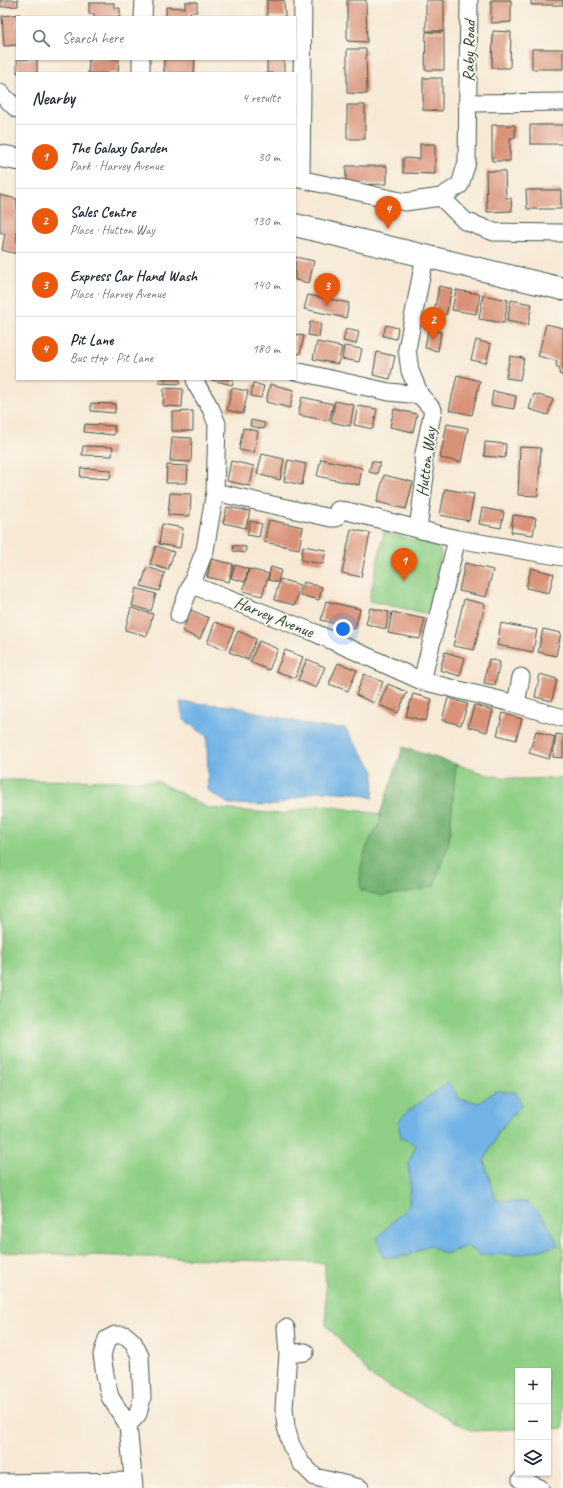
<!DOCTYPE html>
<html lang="en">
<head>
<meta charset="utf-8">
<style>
	:root { --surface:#fff; --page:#f6f6f7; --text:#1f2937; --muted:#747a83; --line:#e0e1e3; --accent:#ea580c }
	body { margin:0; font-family:Caveat,sans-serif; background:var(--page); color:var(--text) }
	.controls { position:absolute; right:12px; bottom:12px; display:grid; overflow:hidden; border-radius:0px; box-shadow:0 1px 3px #0004 }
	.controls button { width:36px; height:36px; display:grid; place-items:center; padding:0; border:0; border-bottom:1px solid var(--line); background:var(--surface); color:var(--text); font:20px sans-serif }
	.you { position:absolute; left:343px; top:629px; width:14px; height:14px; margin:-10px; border:3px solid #fff; border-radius:50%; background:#1a73e8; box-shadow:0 0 0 6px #1a73e833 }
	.badge { display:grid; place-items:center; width:26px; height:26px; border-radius:50%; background:var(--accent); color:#fff; font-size:13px; font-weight:700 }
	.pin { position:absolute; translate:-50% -33px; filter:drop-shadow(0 1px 2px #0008) }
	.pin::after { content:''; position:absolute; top:21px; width:14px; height:12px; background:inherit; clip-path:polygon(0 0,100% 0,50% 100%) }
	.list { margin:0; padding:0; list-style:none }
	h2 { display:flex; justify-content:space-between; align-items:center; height:52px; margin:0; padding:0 16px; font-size:17px }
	h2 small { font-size:13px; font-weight:400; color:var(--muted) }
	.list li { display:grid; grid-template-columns:26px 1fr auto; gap:12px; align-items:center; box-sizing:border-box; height:64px; padding:0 16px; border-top:1px solid var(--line) }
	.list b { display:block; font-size:15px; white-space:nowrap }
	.list p { margin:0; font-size:13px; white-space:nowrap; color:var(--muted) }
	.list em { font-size:13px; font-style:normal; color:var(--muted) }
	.icon { flex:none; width:22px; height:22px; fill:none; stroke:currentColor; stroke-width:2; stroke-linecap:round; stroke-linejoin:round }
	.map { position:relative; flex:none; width:563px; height:1488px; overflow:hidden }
	.search { position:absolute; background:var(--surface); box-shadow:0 1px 3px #0004; left:16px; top:16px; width:280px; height:44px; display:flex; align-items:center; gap:10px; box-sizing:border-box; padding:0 14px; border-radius:0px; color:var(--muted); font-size:15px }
	.panel { position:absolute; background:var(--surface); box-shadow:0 1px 3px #0004; left:16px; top:72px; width:280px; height:308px; border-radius:0px }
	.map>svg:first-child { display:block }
	.green { fill:#8fcf85; stroke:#57865c; fill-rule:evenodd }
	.forest { fill:#73b272; stroke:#497853 }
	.water { fill:#71b3e6; stroke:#48788d }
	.building { fill:#d99278 }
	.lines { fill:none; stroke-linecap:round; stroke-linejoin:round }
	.minor-casing { stroke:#3f574c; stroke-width:19 }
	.tertiary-casing { stroke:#3f574c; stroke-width:24 }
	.minor { stroke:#fff; stroke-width:17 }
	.tertiary { stroke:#fff; stroke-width:22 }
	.labels { text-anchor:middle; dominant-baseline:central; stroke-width:3.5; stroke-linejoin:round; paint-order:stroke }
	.street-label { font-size:17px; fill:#1f3d34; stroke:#fbf7ec }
</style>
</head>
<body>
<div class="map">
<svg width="563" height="1488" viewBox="0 0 563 1488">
	<rect width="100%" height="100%" fill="#fbf7ec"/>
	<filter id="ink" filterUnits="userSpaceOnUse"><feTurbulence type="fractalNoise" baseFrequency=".025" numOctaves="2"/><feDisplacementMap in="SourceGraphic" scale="8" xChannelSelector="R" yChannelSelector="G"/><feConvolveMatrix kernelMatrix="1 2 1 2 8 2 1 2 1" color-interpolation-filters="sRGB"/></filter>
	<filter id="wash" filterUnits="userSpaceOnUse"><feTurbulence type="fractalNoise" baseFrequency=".012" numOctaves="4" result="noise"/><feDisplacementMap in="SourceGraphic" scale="16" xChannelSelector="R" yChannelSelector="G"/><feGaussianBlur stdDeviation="0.9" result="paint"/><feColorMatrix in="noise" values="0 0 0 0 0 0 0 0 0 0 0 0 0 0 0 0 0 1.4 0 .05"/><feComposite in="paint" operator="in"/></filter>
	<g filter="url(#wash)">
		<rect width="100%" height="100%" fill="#f7e9d5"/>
		<!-- green -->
		<path class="green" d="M 384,532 L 427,543 L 440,548 L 441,556 L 429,614 L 369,601 Z
			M 456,764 L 488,775 L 517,779 L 563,778 L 563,1428 L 548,1429 L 548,1371 L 518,1371 L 518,1429 L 472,1431 L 373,1378 L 326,1325 L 325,1263 L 0,1252 L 0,780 L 157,781 L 208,808 L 282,814 L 320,805 L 380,814 L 381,820 L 369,843 L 449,842 ZM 448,1083 L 460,1099 L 479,1103 L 496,1091 L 521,1105 L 499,1131 L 484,1161 L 496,1200 L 529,1203 L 467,1246 L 445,1254 L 429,1245 L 407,1256 L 377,1238 L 409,1205 L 410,1179 L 408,1164 L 416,1145 L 408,1111 Z"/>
		<!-- forest -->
		<path class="forest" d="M 403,747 L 456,764 L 449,842 L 434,886 L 411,892 L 381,896 L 361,890 C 358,874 362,857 369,842 C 374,832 382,825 380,814 Z"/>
		<!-- water -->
		<path class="water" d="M 180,702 L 232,706 L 319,727 L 345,728 L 374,771 L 373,798 L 355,793 L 318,791 L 275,805 L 229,804 L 208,791 L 207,736 L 183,719 Z
			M 448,1083 L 460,1099 L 479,1103 L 496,1091 L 516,1092 L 521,1105 L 499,1131 L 484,1161 L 496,1200 L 529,1203 L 545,1219 L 559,1245 L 524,1254 L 480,1255 L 467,1246 L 445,1254 L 429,1245 L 407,1256 L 383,1258 L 377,1238 L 409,1205 L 410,1179 L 408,1164 L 416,1145 L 401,1138 L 398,1122 L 408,1111 Z"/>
		<g id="blocks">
			<!-- building -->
			<path class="building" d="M 0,0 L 18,0 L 18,6 L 1,7 Z
				M 267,0 L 284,0 L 285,17 L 267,17 Z
				M 347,0 L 366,0 L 367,42 L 347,41 Z
				M 426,0 L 444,0 L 444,31 L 426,31 Z
				M 491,0 L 511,0 L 511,22 L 491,23 Z
				M 531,0 L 563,0 L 563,5 L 531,5 Z
				M 185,2 L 197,2 L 197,12 L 190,12 L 190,17 L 166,17 L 166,7 L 185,8 Z
				M 89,3 L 114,3 L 114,8 L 120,8 L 120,17 L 94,17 L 94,14 L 89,14 Z
				M 20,14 L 20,17 L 17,17 L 17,45 L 4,46 L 2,16 Z
				M 493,31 L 511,32 L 510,68 L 492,68 Z
				M 426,32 L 444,32 L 444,70 L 425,70 Z
				M 347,49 L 366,49 L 367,94 L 347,93 Z
				M 532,49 L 563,49 L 563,69 L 532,69 Z
				M 17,59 L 37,59 L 37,73 L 17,73 Z
				M 89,59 L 119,59 L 118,73 L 88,73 Z
				M 164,59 L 195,59 L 194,73 L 164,73 Z
				M 267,59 L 284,59 L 284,73 L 267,73 Z
				M 423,78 L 442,78 L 442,111 L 423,110 Z
				M 347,105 L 365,105 L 365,139 L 347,139 Z
				M 492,125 L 515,125 L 515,138 L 510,138 L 510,161 L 492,161 Z
				M 530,125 L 563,125 L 563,144 L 530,144 Z
				M 420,144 L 435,144 L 435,174 L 403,173 L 403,158 L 420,159 Z
				M 346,166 L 387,166 L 387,184 L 346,185 Z
				M 486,171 L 505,171 L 506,198 L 511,198 L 512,211 L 487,212 Z
				M 526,190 L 561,190 L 561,209 L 527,209 Z
				M 0,195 L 17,199 L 17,254 L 2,250 L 5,234 L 0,232 Z
				M 295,257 L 314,261 L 309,283 L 295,280 Z
				M 439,286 L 452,289 L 446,315 L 434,312 Z
				M 456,290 L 480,294 L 476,314 L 452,310 Z
				M 308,295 L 349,303 L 346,318 L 304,309 Z
				M 483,295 L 508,300 L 504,323 L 479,319 Z
				M 511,300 L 532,304 L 528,325 L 507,321 Z
				M 310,322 L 321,324 L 319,337 L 308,335 Z
				M 546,324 L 563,328 L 563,375 L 559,374 L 560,368 L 556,366 L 557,361 L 538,356 Z
				M 386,325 L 398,328 L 396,339 L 383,336 Z
				M 346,329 L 359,332 L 356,344 L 343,341 Z
				M 428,329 L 441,332 L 438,351 L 425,348 Z
				M 295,334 L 304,336 L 300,354 L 295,353 Z
				M 476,340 L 491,344 L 486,363 L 471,360 Z
				M 317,342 L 342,347 L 338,364 L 313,359 Z
				M 344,346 L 362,349 L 359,362 L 342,359 Z
				M 377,352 L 395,356 L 390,379 L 373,375 Z
				M 510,356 L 524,358 L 520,380 L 506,378 Z
				M 457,375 L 480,381 L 472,415 L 449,410 Z
				M 159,379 L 180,379 L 180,384 L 159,383 Z
				M 207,379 L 234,379 L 232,385 Z
				M 253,383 L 264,386 L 261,398 L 251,396 Z
				M 270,384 L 294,390 L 290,408 L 266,402 Z
				M 164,388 L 183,389 L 182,407 L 163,406 Z
				M 232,388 L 248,391 L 243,414 L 227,410 Z
				M 493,391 L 516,396 L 514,409 L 491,405 Z
				M 534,394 L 553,399 L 548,415 L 529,409 Z
				M 302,397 L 333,404 L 329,421 L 298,415 Z
				M 335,401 L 354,405 L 350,426 L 331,422 Z
				M 91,403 L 115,404 L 115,413 L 91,411 Z
				M 358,406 L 377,409 L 373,429 L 354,425 Z
				M 394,409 L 417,414 L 413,432 L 390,427 Z
				M 193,411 L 193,431 L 172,431 L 172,412 Z
				M 251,420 L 265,423 L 264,429 L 250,426 Z
				M 85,424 L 115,426 L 114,435 L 84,432 Z
				M 447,424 L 468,428 L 461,462 L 440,458 Z
				M 243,428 L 258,431 L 254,453 L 239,450 Z
				M 172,437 L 192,438 L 191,462 L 170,461 Z
				M 485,442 L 506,444 L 505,458 L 484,456 Z
				M 83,446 L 113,447 L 112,456 L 82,455 Z
				M 520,447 L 541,448 L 538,496 L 518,495 Z
				M 262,454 L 284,459 L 280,480 L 257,474 Z
				M 321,459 L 362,468 L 359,485 L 317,476 Z
				M 288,460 L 306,464 L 302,485 L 284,481 Z
				M 231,461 L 254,466 L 250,486 L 227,481 Z
				M 372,461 L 380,463 L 377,474 L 369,472 Z
				M 167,465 L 188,466 L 187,483 L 166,483 Z
				M 81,468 L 111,470 L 110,479 L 80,477 Z
				M 384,475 L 413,482 L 406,509 L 377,502 Z
				M 445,489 L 474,494 L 469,521 L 440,515 Z
				M 170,493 L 191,494 L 190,516 L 168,515 Z
				M 227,507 L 250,511 L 246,528 L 223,523 Z
				M 482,508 L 504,512 L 501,528 L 479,524 Z
				M 513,515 L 536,518 L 533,535 L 511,532 Z
				M 269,520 L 303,527 L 299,549 L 264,542 Z
				M 250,521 L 262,524 L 259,537 L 247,535 Z
				M 162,524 L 183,528 L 180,548 L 159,544 Z
				M 351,529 L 370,533 L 361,577 L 342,573 Z
				M 234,545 L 246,547 L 245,553 L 233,551 Z
				M 156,546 L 174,552 L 168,570 L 150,564 Z
				M 303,546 L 326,550 L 323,564 L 301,560 Z
				M 211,559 L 233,564 L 229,582 L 207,577 Z
				M 465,563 L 493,570 L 486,597 L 459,591 Z
				M 235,565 L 248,569 L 245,582 L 231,578 Z
				M 147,567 L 165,573 L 159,591 L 141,586 Z
				M 271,567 L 281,570 L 278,582 L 268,580 Z
				M 531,568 L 554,574 L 549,593 L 526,588 Z
				M 249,569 L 269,574 L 262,596 L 243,591 Z
				M 280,579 L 300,585 L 295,605 L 274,600 Z
				M 304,582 L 322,587 L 319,600 L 300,595 Z
				M 136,588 L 156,594 L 151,611 L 132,606 Z
				M 464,599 L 485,604 L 474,650 L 453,646 Z
				M 326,601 L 360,609 L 355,629 L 321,620 Z
				M 131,608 L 153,614 L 147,636 L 125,630 Z
				M 370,608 L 389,612 L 386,629 L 366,624 Z
				M 191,610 L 209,618 L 200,639 L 182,631 Z
				M 392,612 L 425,619 L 420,639 L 388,633 Z
				M 215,622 L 234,629 L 225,650 L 207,643 Z
				M 501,623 L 537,630 L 533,652 L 497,645 Z
				M 543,629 L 561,633 L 556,656 L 538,652 Z
				M 238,631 L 256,639 L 248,660 L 229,652 Z
				M 259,641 L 278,649 L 269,670 L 250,662 Z
				M 285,650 L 303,657 L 295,678 L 276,671 Z
				M 445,652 L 465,658 L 460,676 L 440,670 Z
				M 307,659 L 325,667 L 316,688 L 298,680 Z
				M 489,659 L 500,662 L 495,685 L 484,683 Z
				M 338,663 L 357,670 L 348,691 L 329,684 Z
				M 364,674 L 383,682 L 374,703 L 356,695 Z
				M 540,674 L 557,679 L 552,701 L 535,697 Z
				M 388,684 L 407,692 L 398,713 L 379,705 Z
				M 413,694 L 432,699 L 426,721 L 406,716 Z
				M 448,698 L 468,704 L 461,725 L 442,720 Z
				M 474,705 L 493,710 L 487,732 L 468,727 Z
				M 503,713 L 522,719 L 516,740 L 497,735 Z
				M 536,731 L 555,737 L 549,759 L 529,753 Z
				M 556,734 L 563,735 L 563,758 L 553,757 Z"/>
		</g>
	</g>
	<g filter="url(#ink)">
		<use href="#blocks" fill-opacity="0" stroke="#3f574c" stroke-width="1"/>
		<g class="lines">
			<defs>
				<path id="minor" d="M 143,17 L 144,0
					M 141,73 L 141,59
					M 0,93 L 17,109
					M 468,103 L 563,102
					M 295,178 L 405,202 L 441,197 L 460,185 L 467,162 L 469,0
					M 301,179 L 303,0
					M 441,197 L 465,221 L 494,232 L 563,233
					M 295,371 L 389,392 L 420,395
					M 215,492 L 331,518 L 336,518 L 338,510 L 347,511 L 457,539 L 563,557
					M 418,529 L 425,476 L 423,458 L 433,410 L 420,395 L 410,371 L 407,349 L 425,256
					M 192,585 L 313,632 L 422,681 L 516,704 L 563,718
					M 179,615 L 205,550 L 215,492 L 217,424 L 211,409 L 196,384 L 195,379
					M 422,681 L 457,539
					M 516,704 L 521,677
					M 286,1328 L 288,1354 L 284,1408 L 286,1427 L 291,1445 L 301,1463 L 315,1477 L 360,1488
					M 288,1354 L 305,1352
					M 128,1425 L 138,1414 L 142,1398 L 140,1356 L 133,1342 L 125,1335 L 115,1335 L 107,1339 L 102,1355 L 105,1375 L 110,1397 L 128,1425 L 134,1488
					M 521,1480 L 540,1488
					M 0,1483 L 132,1481"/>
				<path id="tertiary" d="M 0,156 L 17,159
					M 295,225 L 563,289"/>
			</defs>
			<!-- minor casing -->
			<use href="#minor" class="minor-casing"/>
			<!-- tertiary casing -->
			<use href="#tertiary" class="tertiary-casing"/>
			<!-- minor -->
			<use href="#minor" class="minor"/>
			<!-- tertiary -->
			<use href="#tertiary" class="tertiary"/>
		</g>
	</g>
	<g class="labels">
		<!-- street labels -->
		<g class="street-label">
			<text transform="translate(469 51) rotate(-89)">Raby Road</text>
			<text transform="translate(426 462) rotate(-83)">Hutton Way</text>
			<text transform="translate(274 617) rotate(22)">Harvey Avenue</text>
		</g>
	</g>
</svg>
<div class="controls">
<button>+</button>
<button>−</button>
<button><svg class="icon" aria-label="layers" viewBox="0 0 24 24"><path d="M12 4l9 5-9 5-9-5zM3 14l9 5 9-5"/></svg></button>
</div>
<div class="you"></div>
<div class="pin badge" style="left:404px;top:581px">1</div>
<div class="pin badge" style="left:433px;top:340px">2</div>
<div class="pin badge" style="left:327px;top:306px">3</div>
<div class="pin badge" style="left:388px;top:229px">4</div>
<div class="search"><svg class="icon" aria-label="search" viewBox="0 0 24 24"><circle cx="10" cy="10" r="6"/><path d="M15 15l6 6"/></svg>Search here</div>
<section class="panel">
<h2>Nearby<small>4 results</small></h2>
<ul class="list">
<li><span class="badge">1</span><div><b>The Galaxy Garden</b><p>Park · Harvey Avenue</p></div><em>30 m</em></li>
<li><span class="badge">2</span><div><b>Sales Centre</b><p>Place · Hutton Way</p></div><em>130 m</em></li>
<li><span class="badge">3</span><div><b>Express Car Hand Wash</b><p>Place · Harvey Avenue</p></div><em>140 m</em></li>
<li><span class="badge">4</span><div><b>Pit Lane</b><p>Bus stop · Pit Lane</p></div><em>180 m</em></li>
</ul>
</section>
</div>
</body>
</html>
